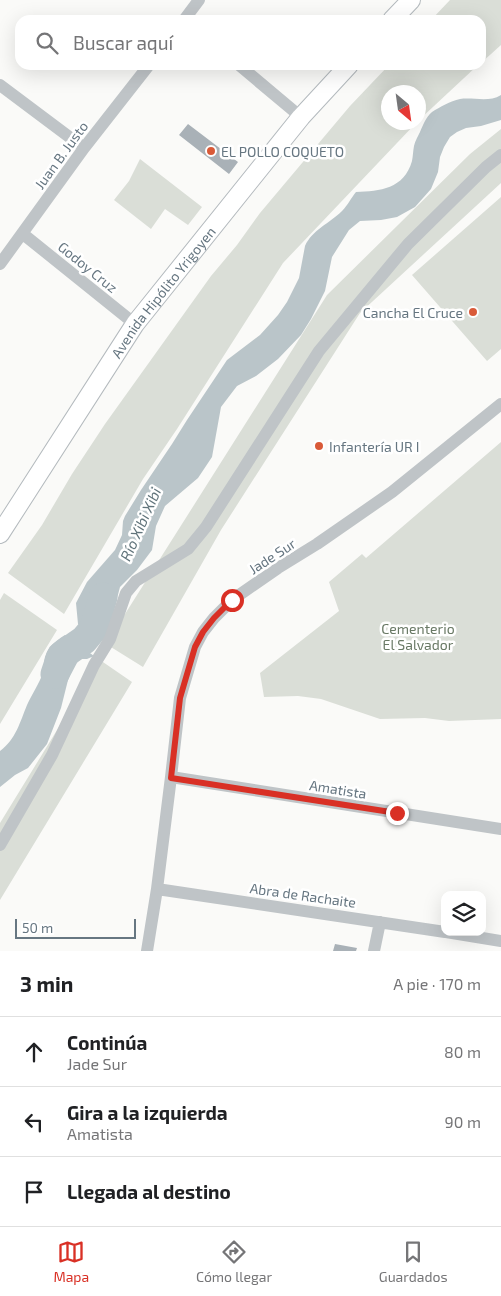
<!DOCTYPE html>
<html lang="es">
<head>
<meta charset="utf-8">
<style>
	:root { --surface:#fff; --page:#f2f2f2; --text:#202124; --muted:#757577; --line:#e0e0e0; --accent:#d93025 }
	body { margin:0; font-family:"Exo 2",sans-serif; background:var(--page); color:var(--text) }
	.controls { position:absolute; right:15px; bottom:15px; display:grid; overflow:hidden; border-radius:10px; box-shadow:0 5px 20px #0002 }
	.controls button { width:45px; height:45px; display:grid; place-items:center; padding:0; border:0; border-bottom:1px solid var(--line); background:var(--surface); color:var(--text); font:25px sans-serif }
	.compass { position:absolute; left:381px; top:85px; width:45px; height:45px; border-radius:50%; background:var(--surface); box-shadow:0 5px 20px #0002; rotate:151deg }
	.scale { position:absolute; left:15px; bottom:12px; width:121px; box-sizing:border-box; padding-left:5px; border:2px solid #667681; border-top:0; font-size:14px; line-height:18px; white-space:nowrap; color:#667681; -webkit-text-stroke:4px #fff; paint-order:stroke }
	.stop { position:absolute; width:15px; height:15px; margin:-11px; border:4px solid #d93025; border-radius:50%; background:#fff }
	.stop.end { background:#d93025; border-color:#fff; box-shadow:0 1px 5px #0008 }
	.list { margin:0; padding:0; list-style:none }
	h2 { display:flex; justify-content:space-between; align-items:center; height:65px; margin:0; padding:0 20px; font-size:21px }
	h2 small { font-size:16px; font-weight:400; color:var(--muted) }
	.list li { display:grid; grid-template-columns:32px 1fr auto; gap:15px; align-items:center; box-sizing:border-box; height:70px; padding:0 20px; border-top:1px solid var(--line) }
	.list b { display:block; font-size:19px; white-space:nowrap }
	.list p { margin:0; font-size:16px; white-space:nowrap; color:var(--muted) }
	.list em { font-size:16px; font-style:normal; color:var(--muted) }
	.icon { flex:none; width:28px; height:28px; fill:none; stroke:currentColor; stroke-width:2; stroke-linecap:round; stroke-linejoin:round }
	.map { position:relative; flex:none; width:501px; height:951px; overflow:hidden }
	.search { position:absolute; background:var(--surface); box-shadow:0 5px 20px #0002; left:15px; right:15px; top:15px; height:55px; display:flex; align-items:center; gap:12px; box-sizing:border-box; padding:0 18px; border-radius:15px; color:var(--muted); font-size:19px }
	.sheet { height:275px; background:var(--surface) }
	nav { display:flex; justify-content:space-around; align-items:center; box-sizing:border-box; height:70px; border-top:1px solid var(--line); background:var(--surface); font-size:14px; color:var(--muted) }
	nav a { display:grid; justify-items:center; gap:2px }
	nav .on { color:var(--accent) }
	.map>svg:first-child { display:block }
	.green { fill:#daded7 }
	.water { fill:#bac5c9 }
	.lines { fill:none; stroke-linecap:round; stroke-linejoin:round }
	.river { stroke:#bac5c9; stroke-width:29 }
	.building { fill:#a9b1b7 }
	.secondary-casing { stroke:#b4babe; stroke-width:20 }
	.street { stroke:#bfc4c7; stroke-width:12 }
	.secondary { stroke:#fff; stroke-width:18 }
	.route { stroke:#d93025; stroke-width:6 }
	.poi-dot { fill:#d95a38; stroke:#fff; stroke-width:2 }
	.labels { text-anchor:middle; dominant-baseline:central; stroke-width:5; stroke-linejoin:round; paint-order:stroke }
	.poi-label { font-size:14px; fill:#667681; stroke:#fff; text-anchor:start }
	.street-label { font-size:14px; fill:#667681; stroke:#fff }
	.park-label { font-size:14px; fill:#697965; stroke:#fff }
	.water-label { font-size:15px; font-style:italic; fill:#61747b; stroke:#fff }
</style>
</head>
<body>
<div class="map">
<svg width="501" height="951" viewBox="0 0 501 951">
	<rect width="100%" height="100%" fill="#fafaf8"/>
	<!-- green -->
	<path class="green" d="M 450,0 L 501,0 L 501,45 L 481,63 L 481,20 L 431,20 Z
		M 389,65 L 478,65 L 419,120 L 418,92 L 388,92 L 388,122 L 416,123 L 283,263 L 177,429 L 143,479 L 64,614 L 8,573 L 42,525 L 72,474 L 105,424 L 211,276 L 237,245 L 260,213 L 350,106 Z
		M 501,129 L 501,183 L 360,313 L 221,530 L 143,667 L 106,644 L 327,295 L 470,154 Z
		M 140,159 L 202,207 L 188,225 L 165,209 L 151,229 L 114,200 L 129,181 Z
		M 501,197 L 501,349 L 487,361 L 412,275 Z
		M 501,442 L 501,719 L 449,721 L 425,718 L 380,719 L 321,699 L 298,696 L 264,697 L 260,673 L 339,611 L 329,582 L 362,554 L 366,558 Z
		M 4,593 L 57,630 L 0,724 L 0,600 Z
		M 100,660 L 132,682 L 0,900 L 0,823 Z"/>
	<!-- water -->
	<path class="water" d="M 501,95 L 501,120 L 481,126 L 466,128 L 457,132 L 450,137 L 444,147 L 440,157 L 438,172 L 431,189 L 415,207 L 397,217 L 381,220 L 360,221 L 349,230 L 332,257 L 325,291 L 311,319 L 301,335 L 278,359 L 256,376 L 237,386 L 221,407 L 212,457 L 198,478 L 165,506 L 156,526 L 152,550 L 137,570 L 120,587 L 108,633 L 102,641 L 78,624 L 76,603 L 87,582 L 115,550 L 122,535 L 123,521 L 125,516 L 141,490 L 172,444 L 187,420 L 227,360 L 260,335 L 278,315 L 287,302 L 299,278 L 305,246 C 312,230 330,223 342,211 C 348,205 351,198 356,192 C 380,191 404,189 412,161 C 413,156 413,151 414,146 C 415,141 418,136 420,132 C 423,125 426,117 432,112 C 440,107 450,101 460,99 C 474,97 488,103 501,95 Z
		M 65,635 L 94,656 L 87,659 L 79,659 L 68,680 L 61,708 L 47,744 L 28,768 L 15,775 L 0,787 L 0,751 C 16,739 20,722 27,705 C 32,694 39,684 43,673 C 45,669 44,666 44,662 C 46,648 54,642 65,635 Z"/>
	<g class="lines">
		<!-- river -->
		<path class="river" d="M 55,674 L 61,656 L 84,640 L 94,628 L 103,597"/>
	</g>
	<!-- building -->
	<path class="building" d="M 188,124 L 238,162 L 229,174 L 179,135 Z
		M 335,944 L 357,948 L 356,951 L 333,951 Z"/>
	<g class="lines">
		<defs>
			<g id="secondary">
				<path d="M 392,20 L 411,0"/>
				<path id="s1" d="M 0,534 L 135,324 L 301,117 L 349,65"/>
			</g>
		</defs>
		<!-- secondary casing -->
		<use href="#secondary" class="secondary-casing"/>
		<!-- street -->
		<path class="street" d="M 184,20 L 199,0
			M 239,65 L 301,117
			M 0,85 L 84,148
			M 23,234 L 135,324
			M 0,264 L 84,148 L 149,65
			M 171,777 L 501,829
			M 0,845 L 52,755 L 94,665 L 110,639 L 126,593 L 136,581 L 188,549 L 206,527 L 319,351 L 408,244 L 486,167 L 501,155
			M 157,889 L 445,932
			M 446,932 L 501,941
			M 147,951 L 157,889 L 171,777 L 180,698 L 195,647 L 203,632 L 214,618 L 232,600 L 278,568 L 317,544 L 392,492 L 501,404
			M 374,951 L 380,922"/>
		<!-- secondary -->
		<use href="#secondary" class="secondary"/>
	</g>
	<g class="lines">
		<!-- route -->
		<path class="route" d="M 232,600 L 214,618 L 203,632 L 195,647 L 180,698 L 171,778 L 397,813"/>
	</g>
	<!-- markers -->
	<g class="poi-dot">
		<circle cx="211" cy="151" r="5"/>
		<circle cx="473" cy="312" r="5"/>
		<circle cx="319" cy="446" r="5"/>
	</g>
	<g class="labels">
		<!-- poi labels -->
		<g class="poi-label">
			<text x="221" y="151">EL POLLO COQUETO</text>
			<text x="463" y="312" text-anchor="end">Cancha El Cruce</text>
			<text x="329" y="446">Infantería UR I</text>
		</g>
		<!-- street labels -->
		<g class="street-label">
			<text transform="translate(61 155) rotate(-54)">Juan B. Justo</text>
			<text transform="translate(88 267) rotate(39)">Godoy Cruz</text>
			<text stroke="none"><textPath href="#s1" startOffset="292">Avenida Hipólito Yrigoyen</textPath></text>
			<text transform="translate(272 556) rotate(-33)">Jade Sur</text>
			<text transform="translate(338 789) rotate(9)">Amatista</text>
			<text transform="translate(303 895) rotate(8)">Abra de Rachaite</text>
		</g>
		<!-- park labels -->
		<g class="park-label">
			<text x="418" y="628">Cementerio<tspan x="418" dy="16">El Salvador</tspan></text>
		</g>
		<!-- water labels -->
		<g class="water-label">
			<text transform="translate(140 524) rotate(-66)">Río Xibi Xibi</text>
		</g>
	</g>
</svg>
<div class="controls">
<button><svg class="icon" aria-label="layers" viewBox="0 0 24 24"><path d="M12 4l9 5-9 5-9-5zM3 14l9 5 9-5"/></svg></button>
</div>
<svg class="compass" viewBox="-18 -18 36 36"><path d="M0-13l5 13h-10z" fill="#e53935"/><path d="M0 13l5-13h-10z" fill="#757577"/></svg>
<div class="scale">50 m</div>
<div class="stop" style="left:232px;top:600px"></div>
<div class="stop end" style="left:397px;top:813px"></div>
<div class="search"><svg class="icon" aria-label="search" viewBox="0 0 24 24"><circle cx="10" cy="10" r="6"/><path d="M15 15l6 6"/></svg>Buscar aquí</div>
</div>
<section class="sheet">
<h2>3 min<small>A pie · 170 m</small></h2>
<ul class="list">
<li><svg class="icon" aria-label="ahead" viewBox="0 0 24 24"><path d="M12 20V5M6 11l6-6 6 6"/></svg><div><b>Continúa</b><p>Jade Sur</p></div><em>80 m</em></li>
<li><svg class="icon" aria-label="left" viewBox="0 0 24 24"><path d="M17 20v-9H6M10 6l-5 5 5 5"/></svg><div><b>Gira a la izquierda</b><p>Amatista</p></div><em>90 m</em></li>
<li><svg class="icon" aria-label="arrive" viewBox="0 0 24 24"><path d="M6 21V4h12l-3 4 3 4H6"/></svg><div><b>Llegada al destino</b></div></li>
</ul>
</section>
<nav>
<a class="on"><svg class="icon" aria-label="map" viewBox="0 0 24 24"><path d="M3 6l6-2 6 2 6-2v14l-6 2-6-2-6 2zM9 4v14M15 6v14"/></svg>Mapa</a>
<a><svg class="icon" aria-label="directions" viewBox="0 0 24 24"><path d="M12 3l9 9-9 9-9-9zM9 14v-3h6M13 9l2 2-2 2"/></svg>Cómo llegar</a>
<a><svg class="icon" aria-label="saved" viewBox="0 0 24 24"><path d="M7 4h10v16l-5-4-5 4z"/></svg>Guardados</a>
</nav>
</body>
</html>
